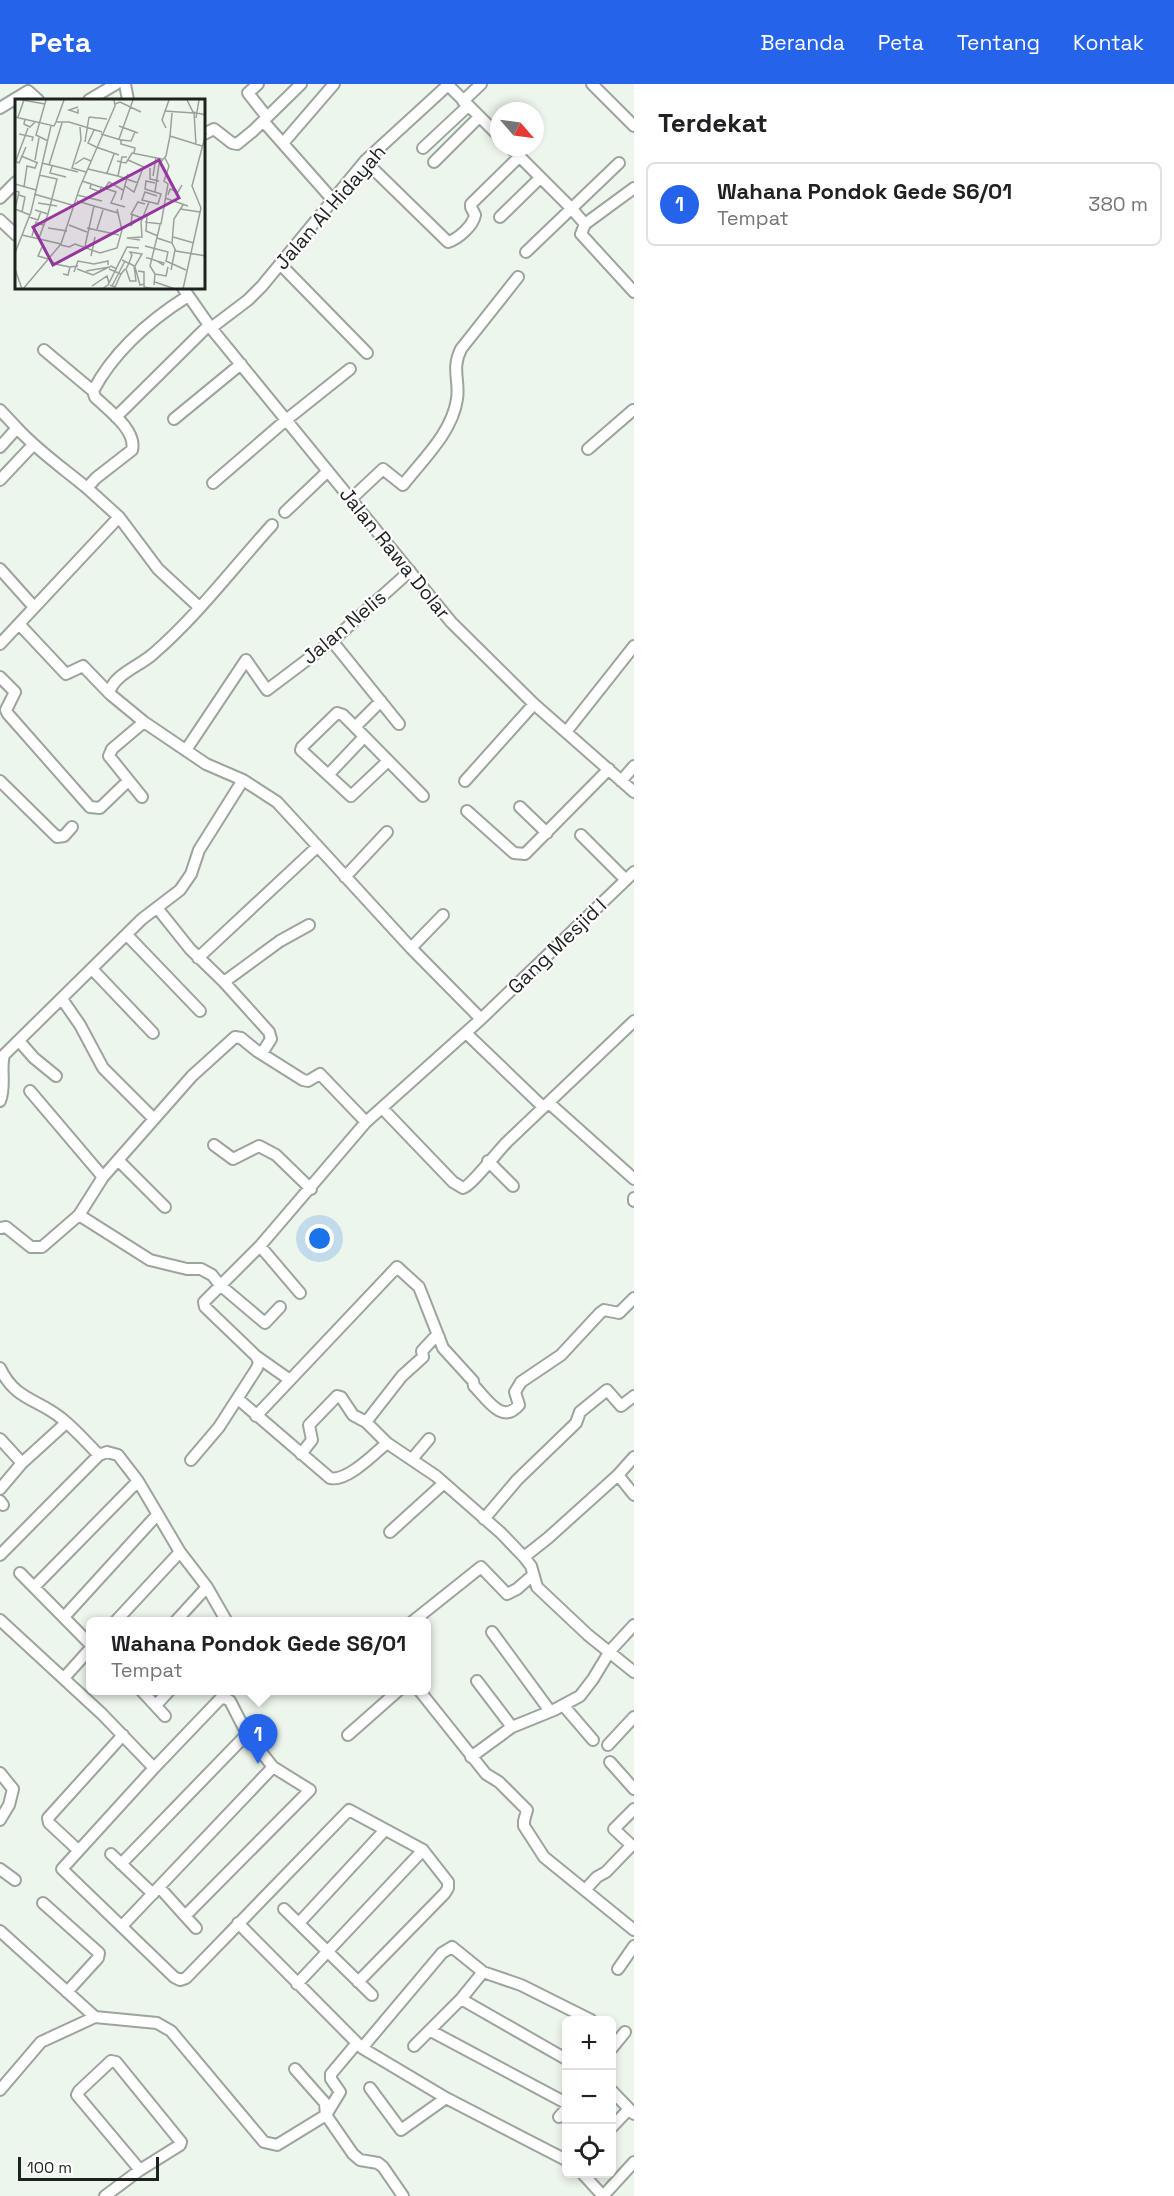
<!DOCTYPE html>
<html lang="id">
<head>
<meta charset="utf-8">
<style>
	:root { --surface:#fff; --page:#f6f6f6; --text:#202124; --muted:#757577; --line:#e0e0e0; --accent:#2563eb }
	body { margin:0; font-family:"Space Grotesk",sans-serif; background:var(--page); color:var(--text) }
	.controls { position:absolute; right:18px; bottom:18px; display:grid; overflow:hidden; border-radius:9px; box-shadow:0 3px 9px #0003 }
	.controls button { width:54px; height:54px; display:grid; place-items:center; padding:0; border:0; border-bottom:2px solid var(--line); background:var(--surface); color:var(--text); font:30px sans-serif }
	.compass { position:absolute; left:490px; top:18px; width:54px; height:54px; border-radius:50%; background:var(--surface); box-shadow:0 3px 9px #0003; rotate:118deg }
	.scale { position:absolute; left:18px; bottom:15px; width:141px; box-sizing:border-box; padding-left:6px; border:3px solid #1e221e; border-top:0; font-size:16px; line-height:21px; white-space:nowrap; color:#1e221e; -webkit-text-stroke:4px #fff; paint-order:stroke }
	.you { position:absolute; left:320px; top:1155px; width:21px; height:21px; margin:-15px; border:4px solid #fff; border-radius:50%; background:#1a73e8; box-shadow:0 0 0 9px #1a73e833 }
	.badge { display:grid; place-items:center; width:39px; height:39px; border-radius:50%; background:var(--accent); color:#fff; font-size:20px; font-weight:700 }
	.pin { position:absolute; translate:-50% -50px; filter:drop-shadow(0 2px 3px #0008) }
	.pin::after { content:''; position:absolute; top:32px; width:21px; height:18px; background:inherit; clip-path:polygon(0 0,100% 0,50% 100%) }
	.popup { position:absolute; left:86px; top:1533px; width:345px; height:78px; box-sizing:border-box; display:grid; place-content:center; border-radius:9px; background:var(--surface); filter:drop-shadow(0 2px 4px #0005); font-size:20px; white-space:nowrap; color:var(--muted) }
	.popup b { font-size:22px; color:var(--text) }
	.popup::after { content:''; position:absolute; left:50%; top:100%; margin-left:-12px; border:12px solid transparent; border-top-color:var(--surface) }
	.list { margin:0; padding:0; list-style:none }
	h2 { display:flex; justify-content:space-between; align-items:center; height:78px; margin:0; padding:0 24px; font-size:26px }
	h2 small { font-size:20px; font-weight:400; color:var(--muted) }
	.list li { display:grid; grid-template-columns:39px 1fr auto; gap:18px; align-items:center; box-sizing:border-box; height:84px; margin:0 12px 12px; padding:0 12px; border:2px solid var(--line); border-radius:9px }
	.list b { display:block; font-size:22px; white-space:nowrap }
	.list p { margin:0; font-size:20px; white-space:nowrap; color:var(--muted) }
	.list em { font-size:20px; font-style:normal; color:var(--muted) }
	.icon { flex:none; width:33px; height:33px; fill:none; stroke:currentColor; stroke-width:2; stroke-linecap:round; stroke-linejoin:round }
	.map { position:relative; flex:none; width:634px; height:2112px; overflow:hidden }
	header { display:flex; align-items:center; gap:36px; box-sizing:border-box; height:84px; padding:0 30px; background:var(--accent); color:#fff }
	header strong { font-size:28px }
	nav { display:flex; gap:33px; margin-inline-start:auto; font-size:21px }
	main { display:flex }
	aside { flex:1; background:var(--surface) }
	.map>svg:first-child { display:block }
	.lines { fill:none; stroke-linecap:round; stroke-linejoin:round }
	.minor-casing { stroke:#9ca59c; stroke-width:14 }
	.minor { stroke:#fff; stroke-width:10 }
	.labels { text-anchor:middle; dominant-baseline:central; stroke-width:4.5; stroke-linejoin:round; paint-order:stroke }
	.street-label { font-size:20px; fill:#1e221e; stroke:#fff }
	.inset-road { fill:none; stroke:#9aa19a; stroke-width:1.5 }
	.view { fill:#95359d; fill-opacity:0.15; stroke:#95359d; stroke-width:3 }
	.inset-edge { fill:none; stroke:#1e221e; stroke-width:3 }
</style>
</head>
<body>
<header>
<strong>Peta</strong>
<nav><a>Beranda</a><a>Peta</a><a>Tentang</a><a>Kontak</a></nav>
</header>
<main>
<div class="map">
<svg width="634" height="2112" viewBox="0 0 634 2112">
	<rect width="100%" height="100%" fill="#edf6ed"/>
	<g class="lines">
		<defs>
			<path id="minor" d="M 125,0 L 128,16
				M 258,0 L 248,9 L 267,33
				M 592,0 L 634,42
				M 448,1 L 499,52
				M 89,16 L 116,0
				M 463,17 L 481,0
				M 0,24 L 28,7 L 38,16
				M 263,37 L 332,115
				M 204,50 L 214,45 L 232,59 L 237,60 L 253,47 L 301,0
				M 284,58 L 334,0
				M 510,63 L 571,124 L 585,140
				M 423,64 L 468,22
				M 365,77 L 448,158 C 458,155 473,142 475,131 L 471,123 L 471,120 L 520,72
				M 434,78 L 479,33
				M 634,104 L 585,140 L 581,150 L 634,208
				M 0,114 L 16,98
				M 500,133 L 540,94
				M 0,136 L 16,151
				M 526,168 L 619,79
				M 280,180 L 367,269
				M 183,204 L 211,244 L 451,538 L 534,620 L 634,708
				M 211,244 L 248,216 L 262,202 L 365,77 L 449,0
				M 44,266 L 93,307 L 95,313 C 107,325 137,346 132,366 L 96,394 L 87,404 L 119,433 L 158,485 L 199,523
				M 93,307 C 114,267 150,236 188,212
				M 0,326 L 17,344
				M 116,333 L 209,241
				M 174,335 L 241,280
				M 0,363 L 17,344 C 38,367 63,384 87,404
				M 588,365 L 633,326
				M 0,396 L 33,361
				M 213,399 L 286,336 L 350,285
				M 351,415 L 383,385 L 403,401 C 423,375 452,349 457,315 C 460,297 451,285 461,265 L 518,193
				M 285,428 L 328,387
				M 0,485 L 34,523
				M 19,540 L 66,590 L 83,582 L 110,610 L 144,638 L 206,680 L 243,696 L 277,718 L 411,864 L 481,935
				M 332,557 L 399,640
				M 0,560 L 119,433
				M 0,593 L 15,608 L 6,626 L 8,630 L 90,723 L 100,724 L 128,697
				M 109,609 C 114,590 140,582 153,570 C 197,532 233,484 272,441
				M 381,617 L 355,643 L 423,712
				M 355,643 L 343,631 L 337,629 L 302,663 L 301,666 L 351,712 L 388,677
				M 566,648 L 634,562
				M 186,666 L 246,576 L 267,606 L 332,557 L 410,487
				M 328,691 L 364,653
				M 0,697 L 57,753 L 64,752 L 72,743
				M 465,697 L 534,620
				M 621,697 L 634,682
				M 142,713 L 109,672 L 112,665 L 144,638
				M 520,723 L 547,749
				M 467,727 L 514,769 L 525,770 L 609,685
				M 581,751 L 626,796
				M 345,793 L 387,748
				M 158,825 L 190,865 L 224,898 L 269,948 L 271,955 L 262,969
				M 127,851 L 200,927
				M 411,864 L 443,831
				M 198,874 L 317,763
				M 92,885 L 153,949
				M 224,898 L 280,857 L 309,841
				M 62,915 L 80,941 L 103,984 L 154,1035
				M 466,949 L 543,1023
				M 19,957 L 34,974 L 56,992
				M 30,1007 L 103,1093
				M 0,1017 C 6,1002 0,985 4,971 L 142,835 L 180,806 L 191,790 L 199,766 L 243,696
				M 549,1019 L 634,1095
				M 382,1024 L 453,1098 L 463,1104 C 471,1102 498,1067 507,1058 L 634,937
				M 214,1061 L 233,1075 L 259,1062 L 276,1071 L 311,1105
				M 118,1076 L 165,1123
				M 488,1077 L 513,1102
				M 634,1114 L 634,1117
				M 79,1131 L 150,1176 L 187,1185 L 201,1185 L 212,1191 L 220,1201 L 265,1239 L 280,1223
				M 0,1144 L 6,1143 L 31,1163 L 42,1163 L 79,1131 L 103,1093 L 192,992 L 235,953 L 241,954 L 257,967 L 303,996 L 308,997 L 320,990 L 366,1038
				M 260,1162 L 300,1209
				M 256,1272 L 290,1296
				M 0,1284 C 15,1316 38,1315 61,1334 C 75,1345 87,1359 99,1371
				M 238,1315 L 330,1394 C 347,1398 374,1370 387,1359
				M 256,1332 L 397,1183 L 419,1203 L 443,1264 L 473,1297 L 474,1302 C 487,1315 502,1341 519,1321 L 515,1308 L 521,1298 L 561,1271 L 600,1229 L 604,1226 L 619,1229 L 634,1214
				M 366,1338 L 402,1292 L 423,1273 L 422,1267 L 434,1254 L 439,1253
				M 0,1355 L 22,1379
				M 301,1370 L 312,1356 L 309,1341 L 337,1312 L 341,1313 L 353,1331 L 366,1338 L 387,1359 L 436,1392 L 501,1449 L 524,1473 L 531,1482 L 537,1503 L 588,1551 L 634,1588
				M 412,1375 L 429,1355
				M 191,1376 L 219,1343 L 257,1284 L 259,1278 L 256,1272 L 205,1223 L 204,1218 L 260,1162 L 366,1038 L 481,935 L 634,788
				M 618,1391 L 634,1373
				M 0,1405 L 22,1379 L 66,1339
				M 0,1417 L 3,1421
				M 484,1435 L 517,1396 L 576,1339 L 580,1328 L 607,1306 L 621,1322 L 634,1312
				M 390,1448 L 444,1399
				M 0,1471 L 99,1371 L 107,1368 L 118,1371 L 138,1397 L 180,1468 L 207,1503 L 227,1538
				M 524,1473 L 548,1454 L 618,1391 L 634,1411
				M 20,1489 L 90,1560
				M 34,1503 L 138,1397
				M 64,1533 L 157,1431
				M 0,1536 L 102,1630 L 154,1684
				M 115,1538 L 180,1468
				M 175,1538 L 207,1503
				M 412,1538 L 481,1483 L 507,1510 L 517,1505 L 533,1491
				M 492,1548 L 550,1627
				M 64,1594 L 90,1565
				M 477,1597 L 512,1643
				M 141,1606 L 165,1632
				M 419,1606 L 486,1690 L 499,1698 L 527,1726 L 524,1737 L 524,1742 L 544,1773 L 634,1846
				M 156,1621 L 170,1606
				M 563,1621 L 593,1656
				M 348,1651 L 399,1606
				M 608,1661 L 634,1633
				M 471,1673 L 512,1643 L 554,1626 L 580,1612 L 593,1595 L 610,1567 L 634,1541
				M 610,1678 L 634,1705
				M 0,1689 L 13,1705 L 9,1721 L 0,1736
				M 78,1766 L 49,1739 L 48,1734 L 123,1651
				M 111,1770 L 153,1810
				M 121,1780 L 247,1650
				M 0,1785 L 15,1796
				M 159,1803 L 196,1844
				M 585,1806 L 597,1793 L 606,1788 L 630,1763 L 630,1760 L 614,1745 L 634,1725
				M 43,1819 L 99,1869 L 98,1874 L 67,1908
				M 284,1825 L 372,1911
				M 186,1831 L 310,1706 L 273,1683 L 247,1650 L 230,1617 L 225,1614 L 220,1615 L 154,1684 L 62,1785 L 174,1893 L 180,1896 L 186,1894 L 349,1726 L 423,1766 L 448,1798 L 448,1804 L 445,1809 L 358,1898
				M 238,1839 L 362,1964 L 446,2014 L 566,2076
				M 299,1839 L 385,1746
				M 122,1842 L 273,1683
				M 0,1847 L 95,1933 L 157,1939 L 171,1947 L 264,2058 L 277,2061 L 326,2031 L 353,2070 L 360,2076 L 378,2079 L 383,2083 L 403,2112
				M 618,1885 L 634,1862
				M 297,1900 L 423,1766
				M 461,1915 L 566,1975
				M 431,1947 L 566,2019
				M 414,1962 L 461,1915 L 483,1888
				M 362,1964 L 442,1869 L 452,1863 L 483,1888 L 521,1901 L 591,1936
				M 612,1964 L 625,1948
				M 295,1985 L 325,2019 L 326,2031
				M 370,2004 L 401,2046 L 446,2014
				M 0,2006 L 41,1958 L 95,1933
				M 612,2007 L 634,2030
				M 326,2031 L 340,2008 L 331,1995 L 331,1990 L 357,1959
				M 559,2033 L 566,2025
				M 612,2043 L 629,2025
				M 583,2090 L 603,2112
				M 105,2112 L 140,2086 L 180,2061 L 181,2058 L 116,1978 L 111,1977 L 79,2007 L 77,2011 L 140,2086
				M 603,2112 L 634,2078"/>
		</defs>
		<!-- minor casing -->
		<use href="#minor" class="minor-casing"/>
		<!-- minor -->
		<use href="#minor" class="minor"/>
	</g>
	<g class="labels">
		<!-- street labels -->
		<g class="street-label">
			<text transform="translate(330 123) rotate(-49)">Jalan Al Hidayah</text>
			<text transform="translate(395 469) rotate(51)">Jalan Rawa Dolar</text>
			<text transform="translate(344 543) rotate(-40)">Jalan Nelis</text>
			<text transform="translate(557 862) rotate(-44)">Gang Mesjid I</text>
		</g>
	</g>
	<!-- overview -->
	<g transform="translate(15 15)">
		<rect width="190" height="190" fill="#edf6ed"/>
		<path class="inset-road" d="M 7,1 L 30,5M 31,1 L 21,36 L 33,42M 172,1 L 178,13 L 191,16M 100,5 L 105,3 L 126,13M 63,10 L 63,14 L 54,11 L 63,8M 149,12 L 179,14M 179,13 L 181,46M 0,18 L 39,27 L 41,23 L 54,23 L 87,33M 3,18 L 9,1M 74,18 L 92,20M 181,19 L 184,1M 10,20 L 9,25 L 15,28 L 20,23M 41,23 L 49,1M 104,27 L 123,34M 65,28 L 66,41 L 57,69 L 71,73M 151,29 L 147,21 L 154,1M 79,31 L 73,44 L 81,48M 4,35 L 18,38 L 17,42M 86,35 L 106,41 L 106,45 L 120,49 L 119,54M 155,37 L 187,47M 155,37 L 157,14M 104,40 L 118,1M 106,41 L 116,42 L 120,33M 70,43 L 74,18M 81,48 L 104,56M 6,57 L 23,64M 20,61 L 24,39M 113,61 L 131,69M 0,62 L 4,64 L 11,48M 102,62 L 111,64 L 117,54 L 147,60M 0,64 L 13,29M 27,64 L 63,73M 60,65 L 69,59 L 76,62M 34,66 L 47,24M 37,67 L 35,74 L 51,78M 135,69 L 135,80 L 144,82M 73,70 L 103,77 L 107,58 L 112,58M 92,74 L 99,55M 24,76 L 42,80 L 33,115M 103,77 L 123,84M 138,77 L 141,58M 67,82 L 85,88M 140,84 L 131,82 L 130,90 L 146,95 L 143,105 L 127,101 L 130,93 L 142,97M 0,85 L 21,91M 76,85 L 75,89 L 85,93 L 86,88 L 101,93 L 96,104 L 110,108M 110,87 L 119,93 L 128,69M 9,88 L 12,67 L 20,69 L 22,64M 90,89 L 94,83 L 108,91M 0,92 L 4,93 L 0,110 L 15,116M 140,93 L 144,65 L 151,57 L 155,37M 19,95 L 60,107M 4,96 L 10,98 L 7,113M 62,96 L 87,102M 153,96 L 155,90 L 163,93 L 167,86M 150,99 L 173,107M 106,101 L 113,75M 62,102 L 103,114M 23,104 L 42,107M 165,110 L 185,113M 20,111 L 33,115 L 24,139M 117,116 L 116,127 L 120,121M 132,117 L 131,132 L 143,137M 14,118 L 23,121 L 26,112M 127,119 L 116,115 L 123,103 L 130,105M 130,123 L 146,125 L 153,85 L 149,82 L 154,67 L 150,59M 54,126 L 72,133M 33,129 L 52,132M 72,129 L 104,136M 82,130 L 88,111M 7,136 L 46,145M 17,137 L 21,123 L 28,126M 158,138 L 179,144M 142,139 L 157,144 L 159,120 L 168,106M 125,141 L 112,139 L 127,138 L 126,123 L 134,103M 157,144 L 161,152 L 191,157M 46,146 L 54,148 L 60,145 L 85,154 L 102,149 L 107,131 L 102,110M 70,147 L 79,107M 130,147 L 153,153 L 151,162 L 171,171M 27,148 L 23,157 L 33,160M 0,154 L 16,113 L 36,27M 76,157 L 80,138M 34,159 L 40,165 L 55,168M 131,159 L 133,159 L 142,162 L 149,164 L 148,166 L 142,162M 107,161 L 113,164 L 114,164 L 119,167 L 120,167 L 127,155 L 115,153 L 117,156 L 114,164 L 111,170 L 115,182 L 121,182 L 119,167M 120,168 L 125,186 L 129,185M 0,170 L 7,190M 62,170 L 78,176 L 96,167 L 102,170M 94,170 L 106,175 L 110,170M 156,171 L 160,151M 71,172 L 95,168M 123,172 L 129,173 L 129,188 L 139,190M 59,173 L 63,162 L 79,165 L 93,162 L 93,166M 48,175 L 53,176 L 55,168 L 63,167M 140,175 L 151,177 L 153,168M 140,183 L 160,190M 95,186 L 100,188 L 106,175M 139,186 L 140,175 L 135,167 L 145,126M 77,187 L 92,177 L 94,184M 97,187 L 110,162M 8,190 L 46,145 L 65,88 L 100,7 L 99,1M 87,190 L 93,186 L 112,148 L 124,149M 168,190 L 186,109 L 177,87 L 191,34"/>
		<path class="view" d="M 144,61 L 164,99 L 38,166 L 18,128 Z"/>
		<rect width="190" height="190" class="inset-edge"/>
	</g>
</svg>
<div class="controls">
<button>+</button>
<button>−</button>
<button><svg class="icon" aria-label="locate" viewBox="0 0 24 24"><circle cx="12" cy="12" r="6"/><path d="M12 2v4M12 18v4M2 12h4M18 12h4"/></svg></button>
</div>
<svg class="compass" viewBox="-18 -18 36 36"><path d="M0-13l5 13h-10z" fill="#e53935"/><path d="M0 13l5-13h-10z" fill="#757577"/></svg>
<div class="scale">100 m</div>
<div class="you"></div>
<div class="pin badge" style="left:258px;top:1680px">1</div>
<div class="popup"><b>Wahana Pondok Gede S6/01</b>Tempat</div>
</div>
<aside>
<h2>Terdekat<small></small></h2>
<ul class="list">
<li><span class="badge">1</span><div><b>Wahana Pondok Gede S6/01</b><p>Tempat</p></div><em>380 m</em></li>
</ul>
</aside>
</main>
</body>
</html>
